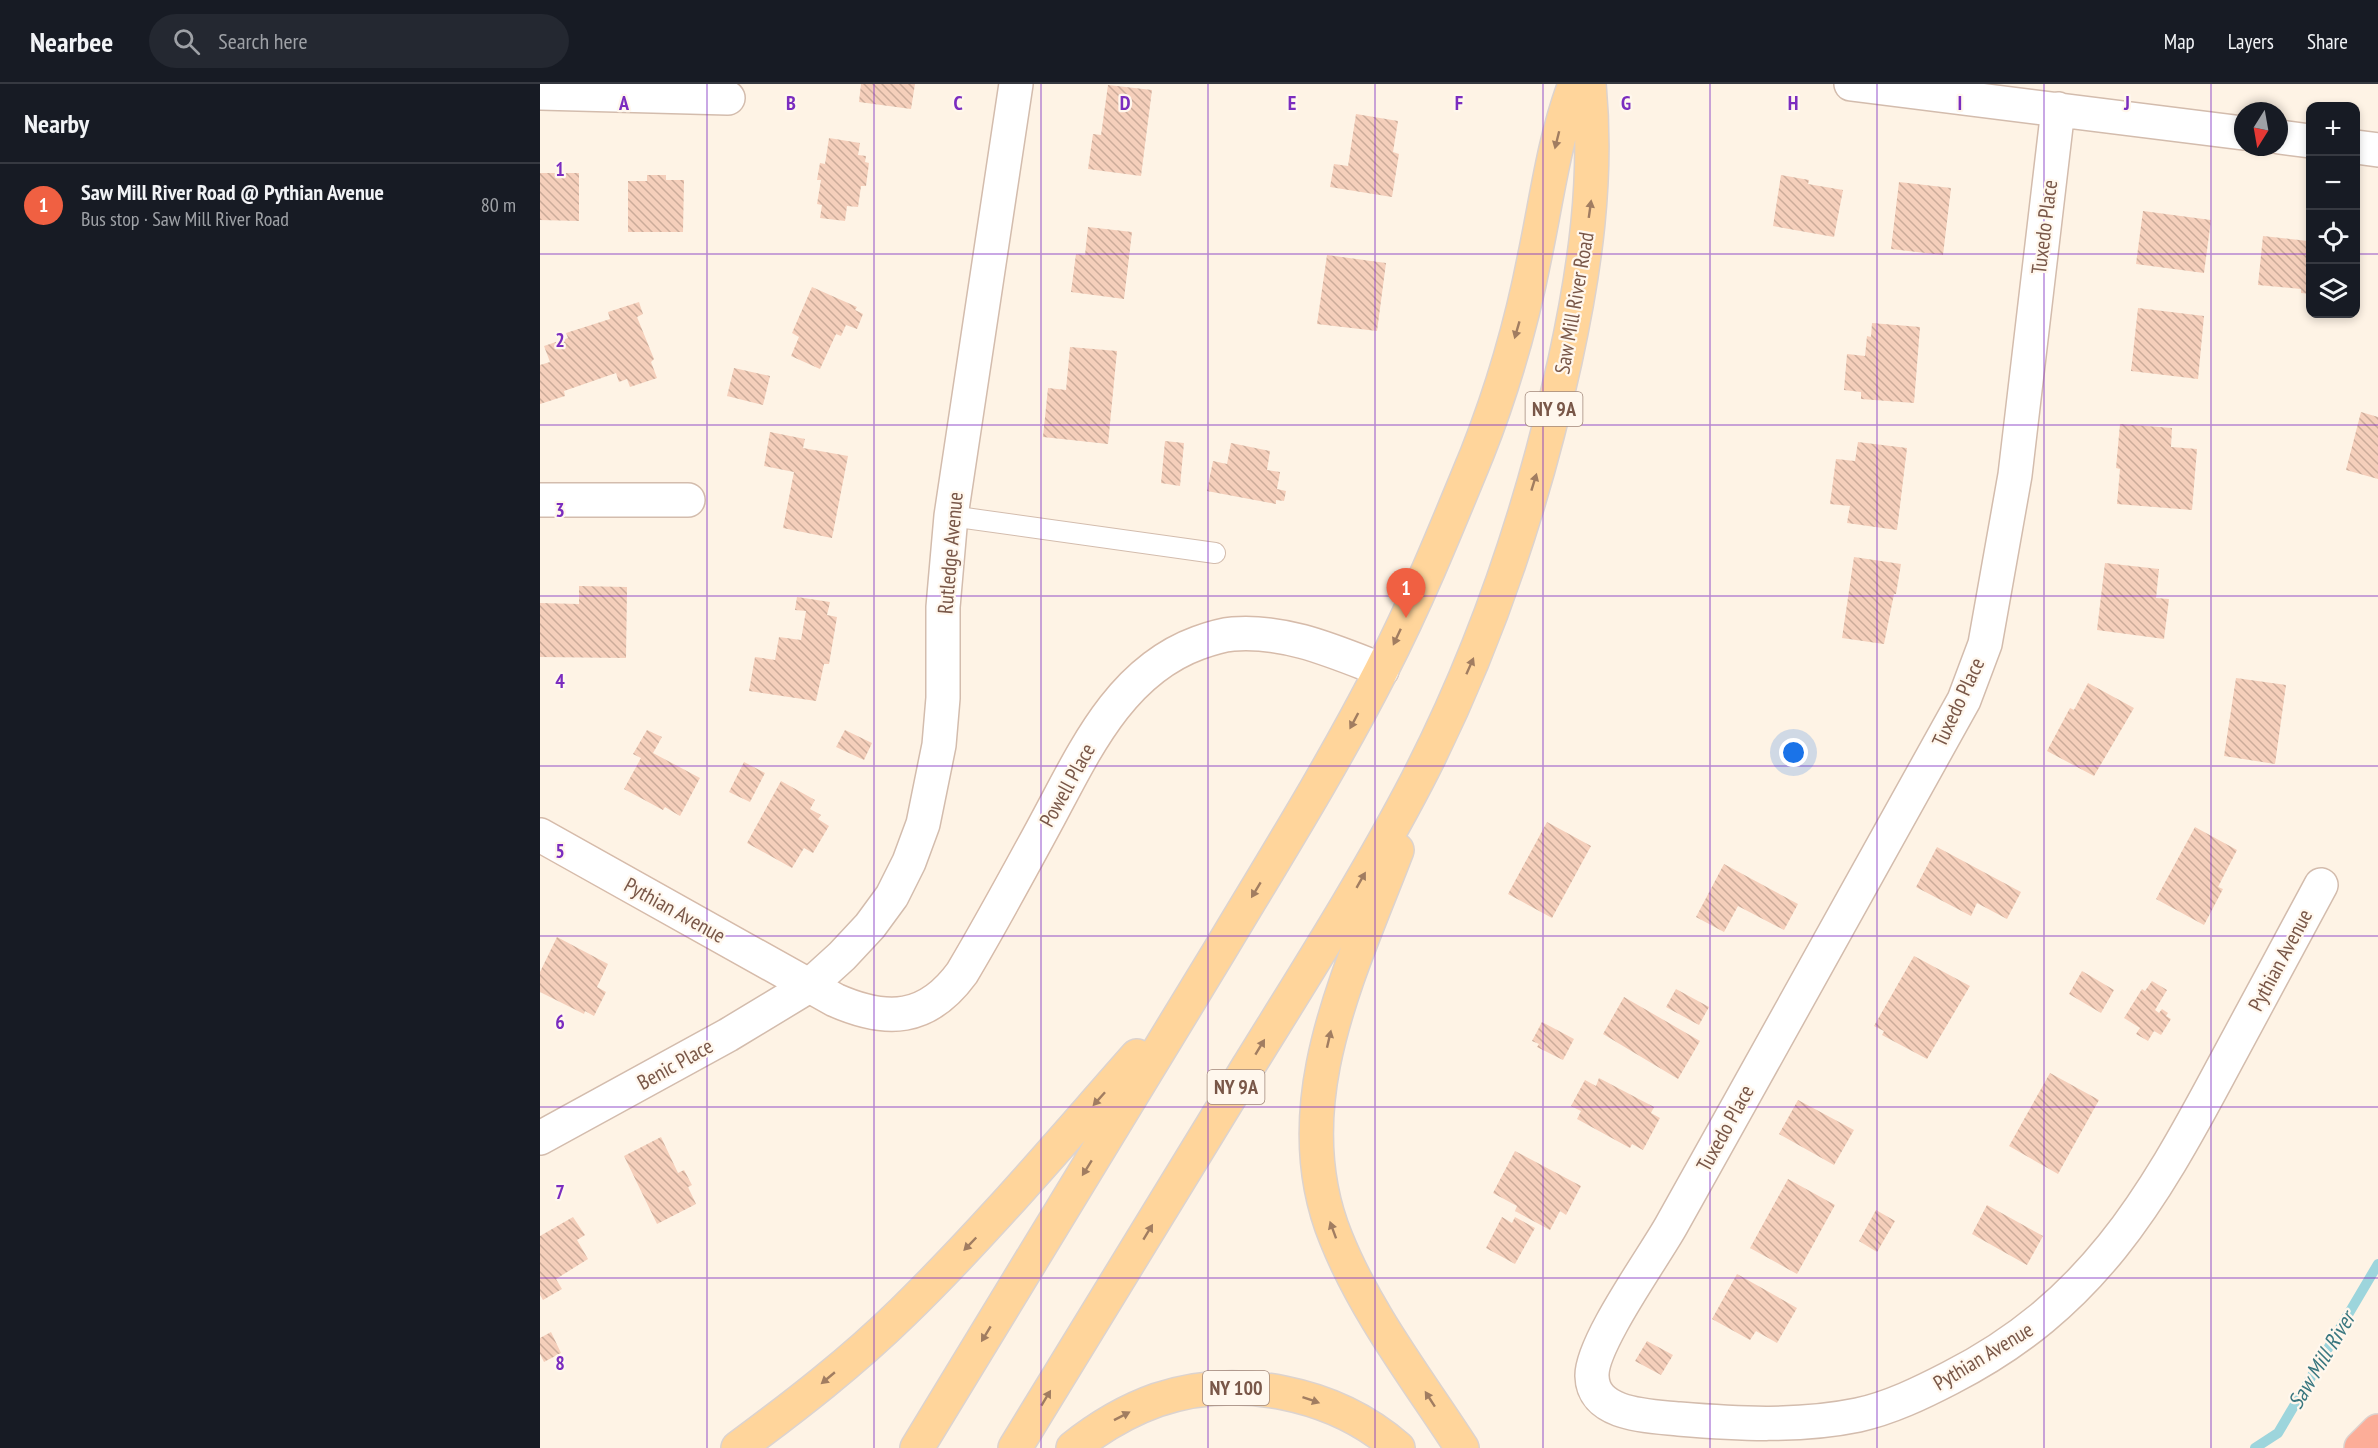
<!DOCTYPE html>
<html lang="en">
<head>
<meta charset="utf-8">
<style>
	:root { --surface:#171b24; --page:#242831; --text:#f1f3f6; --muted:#9ea1a6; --line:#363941; --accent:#f06042 }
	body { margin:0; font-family:"PT Sans Narrow",sans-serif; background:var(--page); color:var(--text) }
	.controls { position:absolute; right:18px; top:18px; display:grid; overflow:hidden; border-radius:12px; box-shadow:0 3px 9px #0003 }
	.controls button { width:54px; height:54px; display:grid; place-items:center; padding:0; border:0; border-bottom:2px solid var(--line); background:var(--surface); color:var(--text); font:30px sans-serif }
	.compass { position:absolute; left:1694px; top:18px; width:54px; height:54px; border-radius:50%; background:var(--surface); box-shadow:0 3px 9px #0003; rotate:191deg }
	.you { position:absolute; left:1254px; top:669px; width:21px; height:21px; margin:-15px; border:4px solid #fff; border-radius:50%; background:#1a73e8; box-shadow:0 0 0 9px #1a73e833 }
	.badge { display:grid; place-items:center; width:39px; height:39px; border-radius:50%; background:var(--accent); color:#fff; font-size:20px; font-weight:700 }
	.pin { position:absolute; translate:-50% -50px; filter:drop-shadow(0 2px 3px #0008) }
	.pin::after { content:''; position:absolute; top:32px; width:21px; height:18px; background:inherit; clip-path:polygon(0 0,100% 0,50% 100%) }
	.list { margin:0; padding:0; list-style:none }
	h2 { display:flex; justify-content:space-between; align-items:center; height:78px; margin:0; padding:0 24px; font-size:26px }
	h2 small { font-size:20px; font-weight:400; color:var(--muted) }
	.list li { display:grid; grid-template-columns:39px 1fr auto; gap:18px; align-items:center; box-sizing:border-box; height:84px; padding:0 24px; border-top:2px solid var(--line) }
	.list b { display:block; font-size:22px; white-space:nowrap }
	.list p { margin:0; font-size:20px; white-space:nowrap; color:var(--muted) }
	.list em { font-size:20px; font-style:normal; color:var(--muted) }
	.icon { flex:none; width:33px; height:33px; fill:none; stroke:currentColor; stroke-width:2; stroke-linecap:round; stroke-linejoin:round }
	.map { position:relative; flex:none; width:1838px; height:1364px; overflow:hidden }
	header { display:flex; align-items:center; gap:36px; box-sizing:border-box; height:84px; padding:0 30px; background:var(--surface); border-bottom:2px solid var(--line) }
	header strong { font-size:28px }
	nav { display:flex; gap:33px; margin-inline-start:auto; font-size:21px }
	.search { width:420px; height:54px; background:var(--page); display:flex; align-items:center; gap:15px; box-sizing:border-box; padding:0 21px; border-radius:33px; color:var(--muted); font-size:22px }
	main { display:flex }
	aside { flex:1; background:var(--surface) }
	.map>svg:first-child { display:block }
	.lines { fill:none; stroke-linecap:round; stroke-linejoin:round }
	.stream { stroke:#9dd5dc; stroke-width:10 }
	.building { fill:url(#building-back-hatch) }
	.lane-casing { stroke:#d3bcad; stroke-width:22 }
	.street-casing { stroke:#d3bcad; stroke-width:36 }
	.secondary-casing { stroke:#d6bbaa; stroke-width:36 }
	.primary-casing { stroke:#dcd3cf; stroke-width:36 }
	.highway-casing { stroke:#dcd3cf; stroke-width:36 }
	.lane { stroke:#fff; stroke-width:20 }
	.street { stroke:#fff; stroke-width:33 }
	.secondary { stroke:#fff; stroke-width:33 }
	.primary { stroke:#ffd59b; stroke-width:33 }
	.highway { stroke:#fcad98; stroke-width:33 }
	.oneway { fill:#a17d61 }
	.grid { fill:none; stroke:#7b2cbf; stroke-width:1.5; stroke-opacity:0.55 }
	.labels { text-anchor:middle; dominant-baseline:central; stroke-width:4.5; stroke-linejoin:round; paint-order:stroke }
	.shield { fill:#fff7ed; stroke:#a1877a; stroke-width:1.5 }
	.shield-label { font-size:20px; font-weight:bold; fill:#795748 }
	.street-label { font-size:21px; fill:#795748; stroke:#fff7ed }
	.water-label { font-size:22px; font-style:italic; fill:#3a777f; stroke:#fff7ed }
	.grid-label { font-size:20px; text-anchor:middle; font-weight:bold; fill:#7b2cbf; stroke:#fff7ed; stroke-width:4.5; stroke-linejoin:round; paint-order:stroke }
</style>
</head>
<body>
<header>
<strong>Nearbee</strong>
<div class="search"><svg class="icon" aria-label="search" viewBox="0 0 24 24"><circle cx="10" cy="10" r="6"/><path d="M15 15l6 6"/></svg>Search here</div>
<nav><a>Map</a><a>Layers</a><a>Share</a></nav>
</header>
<main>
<aside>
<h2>Nearby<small></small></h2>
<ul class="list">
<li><span class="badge">1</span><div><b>Saw Mill River Road @ Pythian Avenue</b><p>Bus stop · Saw Mill River Road</p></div><em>80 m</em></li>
</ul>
</aside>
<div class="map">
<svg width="1838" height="1364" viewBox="0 0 1838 1364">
	<defs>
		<pattern id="building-back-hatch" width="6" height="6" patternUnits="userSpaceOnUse" patternTransform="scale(1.5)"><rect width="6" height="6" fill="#f5cfbb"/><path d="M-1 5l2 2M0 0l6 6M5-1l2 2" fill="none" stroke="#cbab9a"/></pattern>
	</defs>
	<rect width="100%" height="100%" fill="#fef3e5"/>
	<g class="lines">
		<!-- stream -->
		<path class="stream" d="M 1715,1364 L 1738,1349 L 1838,1180"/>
	</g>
	<!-- building -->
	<path class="building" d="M 321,0 L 375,0 L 371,25 L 319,18 Z
		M 568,1 L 612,6 L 601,92 L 548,85 L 553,50 L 561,51 Z
		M 816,30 L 858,37 L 853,68 L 859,70 L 852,113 L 790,103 L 794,80 L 808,82 Z
		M 289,54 L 320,59 L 318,71 L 326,72 L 325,78 L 329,79 L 326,102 L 321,102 L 318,123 L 307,122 L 305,137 L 280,134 L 282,121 L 277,120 L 281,96 L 277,96 L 280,79 L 285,80 Z
		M 0,89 L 39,89 L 39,137 L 0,136 Z
		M 107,91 L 126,91 L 126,96 L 144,96 L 143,148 L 88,148 L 88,97 L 107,97 Z
		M 1241,91 L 1269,96 L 1268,100 L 1303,106 L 1294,153 L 1233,142 Z
		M 1359,98 L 1411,104 L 1403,171 L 1351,165 Z
		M 1603,127 L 1671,136 L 1664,189 L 1596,180 Z
		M 548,143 L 592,148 L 584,215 L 531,208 L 536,170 L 545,171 Z
		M 1723,152 L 1768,157 L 1770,159 L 1770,210 L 1761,209 L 1761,205 L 1718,201 Z
		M 787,171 L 846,179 L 837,247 L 777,240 Z
		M 272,203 L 317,223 L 315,226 L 323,230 L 317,245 L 306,241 L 301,252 L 296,250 L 280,285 L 251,272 L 259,253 L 252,249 Z
		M 99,218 L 103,230 L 97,233 L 114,275 L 111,278 L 117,294 L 90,303 L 87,295 L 79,298 L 76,289 L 24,307 L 25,312 L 0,320 L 0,281 L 10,278 L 4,262 L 28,254 L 26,249 L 70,235 L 68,228 Z
		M 1598,224 L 1664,232 L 1658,295 L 1591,287 Z
		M 1332,239 L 1380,243 L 1374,319 L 1321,315 L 1321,308 L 1304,306 L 1307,270 L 1325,272 L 1327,252 L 1331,253 Z
		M 530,263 L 577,267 L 568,360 L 503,353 L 508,304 L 526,306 Z
		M 194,284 L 230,292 L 223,321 L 187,312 Z
		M 1821,328 L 1838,333 L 1838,395 L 1806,386 Z
		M 1580,340 L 1632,344 L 1631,363 L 1657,365 L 1652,426 L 1577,420 L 1580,385 L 1576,384 Z
		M 230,348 L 265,355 L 263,364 L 308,372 L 292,454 L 243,444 L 254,388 L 224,382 Z
		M 625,357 L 644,359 L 640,402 L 621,399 Z
		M 1318,358 L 1367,364 L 1357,446 L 1307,439 L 1310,422 L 1290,420 L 1296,375 L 1315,377 Z
		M 691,359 L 730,367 L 727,386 L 740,388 L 737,405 L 746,407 L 744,417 L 736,416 L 736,420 L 667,407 L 673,377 L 687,380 Z
		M 1314,473 L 1361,480 L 1356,510 L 1354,510 L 1344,560 L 1302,554 Z
		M 1565,479 L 1619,485 L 1616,514 L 1629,515 L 1624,555 L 1557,546 Z
		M 39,502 L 87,503 L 86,574 L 0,573 L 0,519 L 39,520 Z
		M 257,513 L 290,518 L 287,531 L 297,533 L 289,580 L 284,580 L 276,617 L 209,607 L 215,573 L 235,576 L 239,553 L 261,556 L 266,527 L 255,526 Z
		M 1696,594 L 1746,601 L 1735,680 L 1684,672 Z
		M 1548,599 L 1594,624 L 1554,692 L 1507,667 L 1530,624 L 1534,626 Z
		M 107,646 L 122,653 L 113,669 L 160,694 L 140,732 L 125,723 L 123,726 L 84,705 L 101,674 L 93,670 Z
		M 305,646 L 332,659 L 324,676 L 296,663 Z
		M 204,678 L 225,689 L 210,718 L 189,708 Z
		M 241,697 L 275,716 L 270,725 L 281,731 L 278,735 L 289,742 L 273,769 L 264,764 L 252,784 L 207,759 Z
		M 1007,738 L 1051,762 L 1012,834 L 968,810 Z
		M 1655,743 L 1697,766 L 1678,803 L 1683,805 L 1664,841 L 1616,815 Z
		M 1397,763 L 1481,808 L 1467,835 L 1437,819 L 1431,832 L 1376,803 Z
		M 1184,780 L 1258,820 L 1244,846 L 1198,822 L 1184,848 L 1156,833 Z
		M 17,853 L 68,880 L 57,903 L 66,908 L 54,932 L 45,927 L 44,930 L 0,908 L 0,888 Z
		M 1374,872 L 1430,902 L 1387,975 L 1342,951 L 1344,947 L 1334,942 Z
		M 1542,887 L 1574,906 L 1561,929 L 1529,910 Z
		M 1612,897 L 1627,906 L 1615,926 L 1619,929 L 1622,925 L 1628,929 L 1626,932 L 1631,935 L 1621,951 L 1614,947 L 1608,957 L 1596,950 L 1600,944 L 1584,934 L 1602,905 L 1605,907 Z
		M 1136,905 L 1169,923 L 1159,941 L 1126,923 Z
		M 1084,913 L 1160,957 L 1138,995 L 1063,950 Z
		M 1002,938 L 1034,955 L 1023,976 L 997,963 L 999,960 L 992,957 Z
		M 1510,989 L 1559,1016 L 1518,1090 L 1469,1062 Z
		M 1059,994 L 1114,1023 L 1111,1029 L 1120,1034 L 1103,1066 L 1092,1060 L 1090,1064 L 1037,1035 L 1041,1027 L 1031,1022 L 1045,996 L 1056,1002 Z
		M 1258,1016 L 1314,1046 L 1294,1081 L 1239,1050 Z
		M 121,1053 L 138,1089 L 144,1086 L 152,1101 L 148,1103 L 156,1120 L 117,1140 L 84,1072 Z
		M 975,1067 L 1041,1102 L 1026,1131 L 1020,1127 L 1010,1146 L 975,1127 L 977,1122 L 953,1109 Z
		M 1248,1095 L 1295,1121 L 1257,1190 L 1210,1164 Z
		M 1447,1121 L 1503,1152 L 1487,1181 L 1432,1150 Z
		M 1336,1126 L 1355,1137 L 1337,1168 L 1319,1157 Z
		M 33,1133 L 45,1151 L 37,1156 L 48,1175 L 16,1195 L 22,1205 L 3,1216 L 0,1211 L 0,1152 Z
		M 962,1133 L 972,1139 L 975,1133 L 995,1144 L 975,1180 L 946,1164 Z
		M 1197,1190 L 1257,1224 L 1237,1259 L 1216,1247 L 1210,1256 L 1172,1235 Z
		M 11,1248 L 21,1269 L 4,1278 L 0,1270 L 0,1254 Z
		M 1107,1257 L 1133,1271 L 1121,1291 L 1095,1277 Z"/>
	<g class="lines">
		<defs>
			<path id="lane" d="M 411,432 L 675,469"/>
			<path id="street" d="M 1311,0 L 1703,49
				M 0,9 L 188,14
				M 1518,25 L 1475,391 L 1445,560 L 1424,616 C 1326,792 1229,967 1131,1142 C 1113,1174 1051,1260 1052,1292 C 1053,1332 1110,1332 1139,1335 C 1198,1340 1260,1343 1318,1331 C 1350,1324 1381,1309 1410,1294 C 1551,1222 1611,1118 1683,983 C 1716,922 1748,862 1781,801
				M 1739,53 L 1770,57
				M 1816,63 L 1838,66
				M 0,416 L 148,416
				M 0,1054 L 188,951 L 269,902 L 302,872 L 330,842 L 352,812 L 369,778 L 383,740 L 399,661 L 403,614 L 403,523 L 411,432 L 476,0"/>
			<path id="secondary" d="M 0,751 L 295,916 C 347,939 387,937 422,889 C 450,842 476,794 502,746 C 541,675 576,589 658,559 C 669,555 681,551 693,550 C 746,546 793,567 842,586"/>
			<path id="primary" d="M 857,766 C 810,889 742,1022 796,1154 C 826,1229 878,1296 922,1364
				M 198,1364 C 255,1322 312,1278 363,1228 C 446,1147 520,1059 597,972
				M 377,1364 C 477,1197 580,1032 680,866 C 735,774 792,683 841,587 C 877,517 907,443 937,370 C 962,307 982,238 995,171 C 1007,114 1014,56 1035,0
				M 475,1364 C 553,1237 631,1110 708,983 C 766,889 826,795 877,697 C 945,565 993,422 1025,277 C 1045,185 1058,95 1049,0
				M 533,1364 C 558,1344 586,1327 617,1316 C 697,1289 794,1308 858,1364"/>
			<path id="highway" d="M 1821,1364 L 1838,1347"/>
		</defs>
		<!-- lane casing -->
		<use href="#lane" class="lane-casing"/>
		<!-- street casing -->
		<use href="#street" class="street-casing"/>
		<!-- secondary casing -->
		<use href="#secondary" class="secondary-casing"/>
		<!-- primary casing -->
		<use href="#primary" class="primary-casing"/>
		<!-- highway casing -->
		<use href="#highway" class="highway-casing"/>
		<!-- lane -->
		<use href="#lane" class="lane"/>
		<!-- street -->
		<use href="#street" class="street"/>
		<!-- secondary -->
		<use href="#secondary" class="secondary"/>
		<!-- primary -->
		<use href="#primary" class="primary"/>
		<!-- highway -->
		<use href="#highway" class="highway"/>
	</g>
	<!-- one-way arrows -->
	<defs><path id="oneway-solid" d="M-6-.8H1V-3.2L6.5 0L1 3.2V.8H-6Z" transform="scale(1.5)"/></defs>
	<g class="oneway">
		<use href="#oneway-solid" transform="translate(1017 56) rotate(104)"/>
		<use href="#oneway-solid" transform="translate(1050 125) rotate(-82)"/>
		<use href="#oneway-solid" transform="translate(977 246) rotate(106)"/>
		<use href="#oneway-solid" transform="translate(994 398) rotate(-73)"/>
		<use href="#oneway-solid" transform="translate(857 553) rotate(115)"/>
		<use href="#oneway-solid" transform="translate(930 582) rotate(-66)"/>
		<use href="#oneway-solid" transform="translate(814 637) rotate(118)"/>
		<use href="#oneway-solid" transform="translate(821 796) rotate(-60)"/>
		<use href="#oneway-solid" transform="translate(716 806) rotate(121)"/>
		<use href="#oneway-solid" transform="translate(789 955) rotate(-77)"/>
		<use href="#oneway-solid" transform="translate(720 963) rotate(-59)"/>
		<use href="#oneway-solid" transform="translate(559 1015) rotate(132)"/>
		<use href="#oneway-solid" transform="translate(547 1084) rotate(122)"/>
		<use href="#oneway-solid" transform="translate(793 1146) rotate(-110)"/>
		<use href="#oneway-solid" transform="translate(608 1148) rotate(-59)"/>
		<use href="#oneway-solid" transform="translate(430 1160) rotate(134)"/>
		<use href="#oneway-solid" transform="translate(446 1250) rotate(121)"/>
		<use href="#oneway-solid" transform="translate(288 1294) rotate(140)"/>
		<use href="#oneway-solid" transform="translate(506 1314) rotate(-59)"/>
		<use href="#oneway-solid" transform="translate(890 1315) rotate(-123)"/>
		<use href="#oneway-solid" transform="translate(771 1316) rotate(19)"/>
		<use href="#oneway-solid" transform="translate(582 1332) rotate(-27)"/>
	</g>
	<!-- grid -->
	<path class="grid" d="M 167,0 L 167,1364M 334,0 L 334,1364M 501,0 L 501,1364M 668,0 L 668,1364M 835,0 L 835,1364M 1003,0 L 1003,1364M 1170,0 L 1170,1364M 1337,0 L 1337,1364M 1504,0 L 1504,1364M 1671,0 L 1671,1364M 0,170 L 1770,170M 1816,170 L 1838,170M 0,341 L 1838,341M 0,512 L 1838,512M 0,682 L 1838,682M 0,852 L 1838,852M 0,1023 L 1838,1023M 0,1194 L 1838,1194"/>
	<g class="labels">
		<!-- shield labels -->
		<g class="shield">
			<rect x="985.5" y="308" width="57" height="34" rx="4.5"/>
			<rect x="667.5" y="986" width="57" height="34" rx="4.5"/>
			<rect x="663" y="1287" width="66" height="34" rx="4.5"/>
		</g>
		<g class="shield-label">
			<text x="1014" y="325">NY 9A</text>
			<text x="696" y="1003">NY 9A</text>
			<text x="696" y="1304">NY 100</text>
		</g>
		<!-- street labels -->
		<g class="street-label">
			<text transform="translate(1504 143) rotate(-83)">Tuxedo Place</text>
			<text transform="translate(1034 219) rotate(-80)">Saw Mill River Road</text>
			<text transform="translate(410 469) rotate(-85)">Rutledge Avenue</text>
			<text transform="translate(1418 618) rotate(-65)">Tuxedo Place</text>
			<text transform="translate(527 701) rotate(-61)">Powell Place</text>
			<text transform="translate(135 826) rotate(29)">Pythian Avenue</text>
			<text transform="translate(1740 876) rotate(-62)">Pythian Avenue</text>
			<text transform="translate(135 980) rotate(-29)">Benic Place</text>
			<text transform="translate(1185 1044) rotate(-61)">Tuxedo Place</text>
			<text transform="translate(1443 1272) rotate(-31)">Pythian Avenue</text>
		</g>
		<!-- water labels -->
		<g class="water-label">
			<text transform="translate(1781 1276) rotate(-59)">Saw Mill River</text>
		</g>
	</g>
	<g class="grid-label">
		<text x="84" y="26">A</text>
		<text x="251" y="26">B</text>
		<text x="418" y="26">C</text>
		<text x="585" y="26">D</text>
		<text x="752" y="26">E</text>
		<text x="919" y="26">F</text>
		<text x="1086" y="26">G</text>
		<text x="1253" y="26">H</text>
		<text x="1420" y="26">I</text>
		<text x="1587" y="26">J</text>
		<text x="20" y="92">1</text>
		<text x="20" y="263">2</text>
		<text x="20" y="433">3</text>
		<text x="20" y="604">4</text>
		<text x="20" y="774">5</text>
		<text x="20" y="945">6</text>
		<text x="20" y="1115">7</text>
		<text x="20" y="1286">8</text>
	</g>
</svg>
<div class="controls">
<button>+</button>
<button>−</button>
<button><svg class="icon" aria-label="locate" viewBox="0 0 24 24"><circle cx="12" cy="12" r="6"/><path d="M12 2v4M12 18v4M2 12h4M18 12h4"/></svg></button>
<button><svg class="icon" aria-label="layers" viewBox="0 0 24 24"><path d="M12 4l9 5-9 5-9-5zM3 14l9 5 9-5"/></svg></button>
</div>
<svg class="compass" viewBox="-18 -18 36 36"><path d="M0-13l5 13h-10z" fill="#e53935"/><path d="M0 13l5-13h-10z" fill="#9ea1a6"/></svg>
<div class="you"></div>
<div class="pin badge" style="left:866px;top:534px">1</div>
</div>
</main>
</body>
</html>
